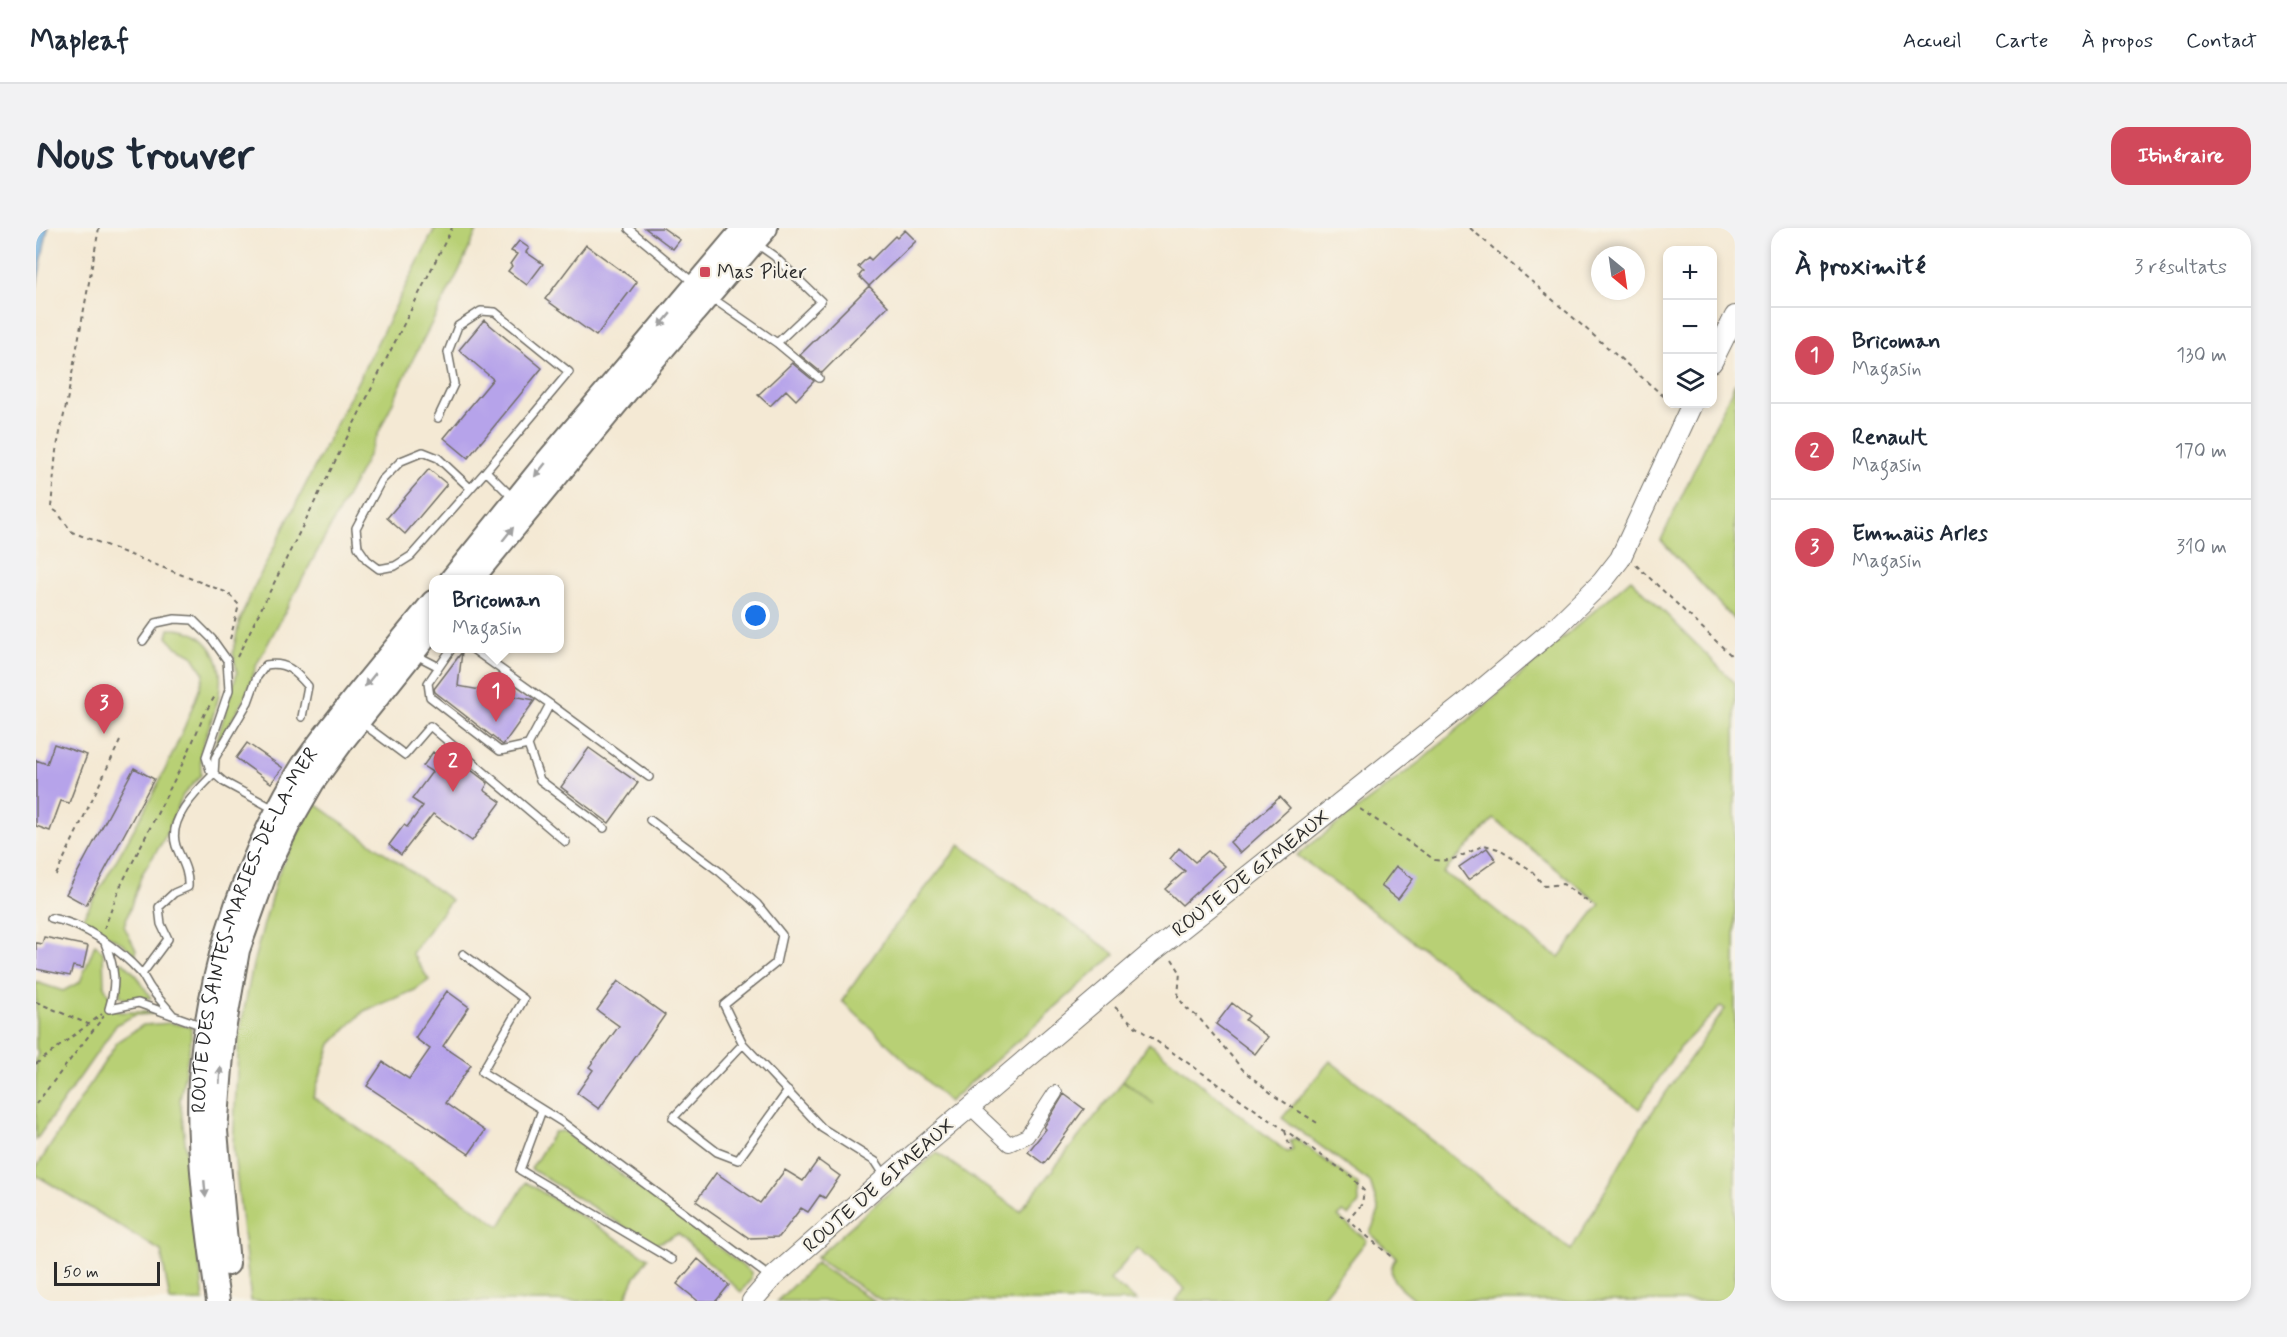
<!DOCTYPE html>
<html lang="fr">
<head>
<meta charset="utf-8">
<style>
	:root { --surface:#fff; --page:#f2f2f3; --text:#1f2937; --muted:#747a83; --line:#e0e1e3; --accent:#d1495b }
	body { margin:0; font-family:Mynerve,sans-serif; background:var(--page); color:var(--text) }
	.controls { position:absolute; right:18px; top:18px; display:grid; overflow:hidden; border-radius:12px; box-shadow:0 3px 9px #0003 }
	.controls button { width:54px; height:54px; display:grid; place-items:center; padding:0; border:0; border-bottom:2px solid var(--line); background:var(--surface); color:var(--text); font:30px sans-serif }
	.compass { position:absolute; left:1555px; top:18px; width:54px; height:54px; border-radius:50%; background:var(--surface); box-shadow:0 3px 9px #0003; rotate:151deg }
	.scale { position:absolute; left:18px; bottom:15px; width:106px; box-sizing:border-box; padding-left:6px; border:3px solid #2b2b2b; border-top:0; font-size:16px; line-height:21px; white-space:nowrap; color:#2b2b2b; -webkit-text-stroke:4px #f7f3e8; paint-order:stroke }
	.you { position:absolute; left:720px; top:388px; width:21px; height:21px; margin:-15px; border:4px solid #fff; border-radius:50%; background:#1a73e8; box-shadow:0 0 0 9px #1a73e833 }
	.badge { display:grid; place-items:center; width:39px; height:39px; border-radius:50%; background:var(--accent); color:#fff; font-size:20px; font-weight:700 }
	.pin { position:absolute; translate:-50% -50px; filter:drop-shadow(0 2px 3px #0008) }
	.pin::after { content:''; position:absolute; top:32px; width:21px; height:18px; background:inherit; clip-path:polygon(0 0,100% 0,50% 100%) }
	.popup { position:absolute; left:393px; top:347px; width:135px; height:78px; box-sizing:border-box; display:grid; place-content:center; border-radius:12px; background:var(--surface); filter:drop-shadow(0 2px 4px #0005); font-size:20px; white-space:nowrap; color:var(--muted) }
	.popup b { font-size:22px; color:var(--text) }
	.popup::after { content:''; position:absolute; left:50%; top:100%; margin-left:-12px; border:12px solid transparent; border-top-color:var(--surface) }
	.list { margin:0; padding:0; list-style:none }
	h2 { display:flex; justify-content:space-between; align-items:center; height:78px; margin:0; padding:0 24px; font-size:26px }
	h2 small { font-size:20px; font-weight:400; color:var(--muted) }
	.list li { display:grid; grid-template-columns:39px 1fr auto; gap:18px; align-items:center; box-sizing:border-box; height:96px; padding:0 24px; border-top:2px solid var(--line) }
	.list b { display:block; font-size:22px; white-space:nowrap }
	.list p { margin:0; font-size:20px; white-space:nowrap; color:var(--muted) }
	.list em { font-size:20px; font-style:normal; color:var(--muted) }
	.icon { flex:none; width:33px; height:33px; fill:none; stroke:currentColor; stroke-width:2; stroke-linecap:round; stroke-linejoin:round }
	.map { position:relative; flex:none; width:1699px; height:1073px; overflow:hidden; border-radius:18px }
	header { display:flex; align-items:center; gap:36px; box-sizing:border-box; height:84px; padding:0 30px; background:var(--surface); border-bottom:2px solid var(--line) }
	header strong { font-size:28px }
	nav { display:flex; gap:33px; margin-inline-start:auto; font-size:21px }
	.intro { display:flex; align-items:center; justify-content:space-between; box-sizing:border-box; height:144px; padding:0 36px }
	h1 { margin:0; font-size:42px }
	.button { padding:15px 27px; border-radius:18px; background:var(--accent); color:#fff; font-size:21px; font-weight:700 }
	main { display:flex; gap:36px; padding:0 36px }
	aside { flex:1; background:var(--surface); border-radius:18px; box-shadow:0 3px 9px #0003 }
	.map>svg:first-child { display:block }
	.green { fill:#b8d075; stroke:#727e50; stroke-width:1.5; fill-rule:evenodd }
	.water { fill:#6caee1; stroke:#4c6c86; stroke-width:1.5 }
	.building { fill:#b6a3ea }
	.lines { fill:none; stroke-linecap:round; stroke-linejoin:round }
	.lane-casing { stroke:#716e66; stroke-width:10 }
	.street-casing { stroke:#716e66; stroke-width:16 }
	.secondary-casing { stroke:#716e66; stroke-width:22 }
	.primary-casing { stroke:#716e66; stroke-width:26 }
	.path { stroke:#716e66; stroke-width:2; stroke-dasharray:4.5 4.5; stroke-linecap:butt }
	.lane { stroke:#fff; stroke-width:7 }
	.street { stroke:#fff; stroke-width:14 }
	.secondary { stroke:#fff; stroke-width:20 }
	.primary { stroke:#fff; stroke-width:22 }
	.oneway { fill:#a0a0a0 }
	.poi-dot { fill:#d1495b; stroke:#f7f3e8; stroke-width:2 }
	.labels { text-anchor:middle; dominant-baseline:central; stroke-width:4.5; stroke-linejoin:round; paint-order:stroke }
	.poi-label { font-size:20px; fill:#2b2b2b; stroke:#f7f3e8; text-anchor:start }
	.street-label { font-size:20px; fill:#2b2b2b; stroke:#f7f3e8 }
</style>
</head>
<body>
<header>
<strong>Mapleaf</strong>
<nav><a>Accueil</a><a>Carte</a><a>À propos</a><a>Contact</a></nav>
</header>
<div class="intro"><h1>Nous trouver</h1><a class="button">Itinéraire</a></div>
<main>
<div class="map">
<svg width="1699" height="1073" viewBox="0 0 1699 1073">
	<rect width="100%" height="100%" fill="#f7f3e8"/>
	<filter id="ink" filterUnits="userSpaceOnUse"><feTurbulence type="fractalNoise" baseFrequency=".0167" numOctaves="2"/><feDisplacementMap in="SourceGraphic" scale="12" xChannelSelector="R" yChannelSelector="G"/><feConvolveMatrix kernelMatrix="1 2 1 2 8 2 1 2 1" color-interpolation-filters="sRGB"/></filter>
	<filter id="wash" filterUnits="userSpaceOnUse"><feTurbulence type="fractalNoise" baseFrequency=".008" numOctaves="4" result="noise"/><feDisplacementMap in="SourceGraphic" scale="24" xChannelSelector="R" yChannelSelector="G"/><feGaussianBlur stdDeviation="1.35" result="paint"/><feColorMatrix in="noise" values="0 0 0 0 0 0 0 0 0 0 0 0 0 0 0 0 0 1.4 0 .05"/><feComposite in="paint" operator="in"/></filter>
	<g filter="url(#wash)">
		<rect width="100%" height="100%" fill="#f4e9d4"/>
		<!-- green -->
		<path class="green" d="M 399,0 L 442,0 L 423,43 L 377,131 L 328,236 L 221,436 L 209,470 L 178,522 L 201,445 L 197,424 L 203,395 L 213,369 Z
			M 1699,155 L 1699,393 L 1625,312 Z
			M 1595,351 L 1699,455 L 1699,1073 L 1381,1073 C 1366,1061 1346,1051 1360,1029 L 1334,1005 L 1343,983 L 1334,954 L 1246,890 L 1294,833 L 1535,1022 L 1605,900 L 1689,781 L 1685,778 L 1643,820 L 1603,881 L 1261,627 L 1386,532 ZM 1458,591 L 1564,676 L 1523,729 L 1504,718 L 1493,707 L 1474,694 L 1435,662 L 1407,645 Z
			M 133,401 C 173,400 191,434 182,471 C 178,489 169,506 165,524 C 164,531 165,540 165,547 L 147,567 L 127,613 L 106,646 L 88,698 L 100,722 L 100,727 L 86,715 L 45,693 C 90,616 141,532 168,446 L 156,427 L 139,418 L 131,409 Z
			M 277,574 L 415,672 L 376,725 L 393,752 L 379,762 L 328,783 L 295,816 L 277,869 L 464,998 L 490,954 L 612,1030 L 598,1051 L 588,1073 L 215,1073 L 197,917 L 203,807 L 218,732 L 241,649 Z
			M 924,617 L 1079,726 L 913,874 L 806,773 L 852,707 Z
			M 59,716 L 67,724 L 68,758 L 82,784 L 114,784 L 116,786 L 99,787 L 81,796 L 0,912 L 0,832 L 2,825 L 0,820 L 0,754 L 27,763 L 44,754 Z
			M 87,734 L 101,748 L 115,770 L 89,771 L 84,768 L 83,737 Z
			M 135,795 L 155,799 L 155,811 L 144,871 L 168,1073 L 134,1073 L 125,1023 L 0,947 L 0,940 L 82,813 L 107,797 Z
			M 1113,815 L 1251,924 L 1257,922 L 1254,913 L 1259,910 L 1322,957 L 1323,975 L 1313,988 L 1307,984 L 1302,989 L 1331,1012 L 1283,1073 L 1139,1073 L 1149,1061 L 1101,1020 L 1074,1052 L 1101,1073 L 846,1073 L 780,1030 L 843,973 L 901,925 L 984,983 L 1087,853 L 1118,876 L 1087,852 Z
			M 527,903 L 715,1044 L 715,1051 L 705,1064 L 642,1006 L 618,1017 L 495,941 L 518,904 Z
			M 780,1035 L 839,1073 L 741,1073 Z"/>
		<!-- water -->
		<path class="water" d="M 0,0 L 12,0 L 0,61 Z"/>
		<g id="blocks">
			<!-- building -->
			<path class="building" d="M 609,0 L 627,0 L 644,12 L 637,21 Z
				M 869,2 L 880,13 L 833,58 L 852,78 L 786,145 L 764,127 L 833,58 L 823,48 L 827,43 L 822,39 L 832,29 L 835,32 L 859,8 L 861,10 Z
				M 483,13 L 493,20 L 490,24 L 507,36 L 491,57 L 472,43 L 476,38 L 474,36 L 481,26 L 475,23 Z
				M 550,17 L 601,54 L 560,108 L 509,71 Z
				M 448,92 L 506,140 L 432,230 L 408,210 L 457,151 L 423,122 Z
				M 756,135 L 778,153 L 760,172 L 750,162 L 734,178 L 722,167 Z
				M 393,241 L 411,256 L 369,306 L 351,290 Z
				M 426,424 L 422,458 L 499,472 L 467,517 L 399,464 L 398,461 Z
				M 211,515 L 247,540 L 235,555 L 200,530 Z
				M 18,516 L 51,527 L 33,575 L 25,573 L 14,603 L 0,598 L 0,532 L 11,536 Z
				M 553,520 L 602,555 L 573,595 L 525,559 Z
				M 410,523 L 452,555 L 448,562 L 465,574 L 436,613 L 397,586 L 365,627 L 353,617 L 368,597 L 371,599 L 387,578 L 376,571 L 396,544 L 387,538 L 397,524 L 405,530 Z
				M 98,540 L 118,551 L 50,677 L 30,666 Z
				M 1244,569 L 1254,580 L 1204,625 L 1194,614 Z
				M 1143,620 L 1159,634 L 1172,623 L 1189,638 L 1146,677 L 1129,661 L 1149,643 L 1134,631 Z
				M 1451,620 L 1460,632 L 1432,652 L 1423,639 Z
				M 1360,638 L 1377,651 L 1362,671 L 1345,658 Z
				M 8,709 L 52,718 L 47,740 L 37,738 L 34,748 L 0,741 L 0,715 L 6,716 Z
				M 582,753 L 629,787 L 563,881 L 541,865 L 557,842 L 553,839 L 583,798 L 561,782 Z
				M 411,763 L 433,779 L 407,818 L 435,837 L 409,875 L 449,903 L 433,926 L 331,858 L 347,834 L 373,851 L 394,821 L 379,810 Z
				M 1196,775 L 1213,788 L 1209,792 L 1232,809 L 1219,826 L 1180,796 Z
				M 1028,866 L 1048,881 L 1008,936 L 992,924 L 1010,901 L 1008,899 Z
				M 782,932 L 804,948 L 789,970 L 784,967 L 772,984 L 765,980 L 743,1009 L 713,1010 L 660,973 L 680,945 L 724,975 L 749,942 L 767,953 Z
				M 662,1031 L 693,1057 L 680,1073 L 662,1073 L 641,1056 Z"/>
		</g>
	</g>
	<g filter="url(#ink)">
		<use href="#blocks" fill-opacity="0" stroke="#716e66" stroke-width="1.5"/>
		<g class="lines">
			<defs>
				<path id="lane" d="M 593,1 L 658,55
					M 721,16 L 738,28 L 785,73 L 741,115 L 783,150
					M 676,70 L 741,115
					M 402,190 L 418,156 L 412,124 L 422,98 L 445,83 L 459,84 L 533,144 L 450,243 L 477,270
					M 434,260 L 402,230 L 387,224 L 365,233 L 345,253 L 320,300 L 322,319 L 331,332 L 343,341 L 359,338 L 375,328 L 450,243
					M 107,413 L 120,395 L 139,391 L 157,392 L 176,411 L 191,432 L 193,462 L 170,529 L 174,542 L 188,554 L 238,581
					M 416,420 L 392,455 L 394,469 L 464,523 L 492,517 L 514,476 L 435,420
					M 380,427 L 403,439
					M 514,476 L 613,549
					M 326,495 L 369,527 L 394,498 L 530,614
					M 492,517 L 504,552 L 568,600
					M 614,592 L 684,644 L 721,676 L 746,707 L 740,735 L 688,777 L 707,816 L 786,900 L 840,934 L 849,948
					M 15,690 C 49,696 82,720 105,745 C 109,750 111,756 115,761 C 121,769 129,777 136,786
					M 69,715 C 79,740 81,755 73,781 L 102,775 L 167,798
					M 427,726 L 488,771 L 446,844 L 526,894 L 734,1049
					M 106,746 L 132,711 L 125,696 L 123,679 L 138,665 L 152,659 C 153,643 146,633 140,618 C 131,591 161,563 178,546 L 179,530 L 212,474 L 221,449 L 230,437 C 250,433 260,444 272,458 L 266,489
					M 707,816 L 637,890 L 681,924 L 702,932 L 752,863
					M 506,882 L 484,942 L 636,1032"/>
				<path id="street" d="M 934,879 L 973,916 L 991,908 L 1019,865"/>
				<path id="secondary" d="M 1676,134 L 1699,88
					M 716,1073 L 736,1050 L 850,950 L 1114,726 L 1437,469 L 1518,401 L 1566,354 L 1584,331 L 1656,176"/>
				<g id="primary">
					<path d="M 415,352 L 512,232 L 708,0"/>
					<path d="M 435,352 L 591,163 L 730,0"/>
					<path d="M 192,1036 L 180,903 L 188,802 L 202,722 L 231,641 L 254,594 L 277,554 L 306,514 L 397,400"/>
					<path id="s1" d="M 182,1073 C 172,1005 160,921 164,852 C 171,753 201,654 249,568 C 256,556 262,544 270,533 C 309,478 355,426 397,374"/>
				</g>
			</defs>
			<!-- lane casing -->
			<use href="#lane" class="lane-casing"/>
			<!-- street casing -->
			<use href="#street" class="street-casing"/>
			<!-- secondary casing -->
			<use href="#secondary" class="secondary-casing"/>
			<!-- primary casing -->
			<use href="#primary" class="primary-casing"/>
			<!-- path -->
			<path class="path" d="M 63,0 L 31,173 L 20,223 L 15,280 L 21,284 L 36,304 L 192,365 L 203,377 L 193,415
				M 1434,0 L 1632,172
				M 1600,337 L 1699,431
				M 201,429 L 416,0
				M 1324,581 L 1399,632 C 1416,635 1433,624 1448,617 L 1462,621 L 1495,642 L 1508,658 L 1527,656 L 1555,676
				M 20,647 L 84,513
				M 68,701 L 84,659 L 151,527 L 169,485 L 179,468
				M 1136,731 L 1144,744 L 1142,769 L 1150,780 L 1163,790 L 1208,843 L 1240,869 L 1283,896
				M 0,774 L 52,796
				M 1079,779 L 1100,799 L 1315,948 L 1328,963 L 1326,976 L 1312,992 L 1358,1031
				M 0,836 L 66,786
				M 0,876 L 68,788
				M 1249,903 L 1255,923
				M 1304,987 L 1312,992"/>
			<!-- lane -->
			<use href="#lane" class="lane"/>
			<!-- street -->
			<use href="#street" class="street"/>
			<!-- secondary -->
			<use href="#secondary" class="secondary"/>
			<!-- primary -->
			<use href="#primary" class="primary"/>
		</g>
		<!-- one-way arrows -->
		<defs><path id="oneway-solid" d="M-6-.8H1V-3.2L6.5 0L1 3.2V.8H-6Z" transform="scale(1.5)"/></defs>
		<g class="oneway">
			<use href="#oneway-solid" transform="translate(629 92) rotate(130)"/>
			<use href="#oneway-solid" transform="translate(504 242) rotate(129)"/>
			<use href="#oneway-solid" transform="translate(472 306) rotate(-51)"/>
			<use href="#oneway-solid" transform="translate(334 452) rotate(129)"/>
			<use href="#oneway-solid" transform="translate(184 847) rotate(-86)"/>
			<use href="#oneway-solid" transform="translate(169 961) rotate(85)"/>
		</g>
	</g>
	<!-- markers -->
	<rect class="poi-dot" x="663" y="38" width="12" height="12" rx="3"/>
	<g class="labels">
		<!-- poi labels -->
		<g class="poi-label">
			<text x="681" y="44">Mas Pilier</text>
		</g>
		<!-- street labels -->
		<g class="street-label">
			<text transform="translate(1215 646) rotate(-38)">ROUTE DE GIMEAUX</text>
			<text stroke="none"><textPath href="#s1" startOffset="382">ROUTE DES SAINTES-MARIES-DE-LA-MER</textPath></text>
			<text transform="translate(843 958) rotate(-41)">ROUTE DE GIMEAUX</text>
		</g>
	</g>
</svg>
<div class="controls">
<button>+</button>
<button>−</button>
<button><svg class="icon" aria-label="layers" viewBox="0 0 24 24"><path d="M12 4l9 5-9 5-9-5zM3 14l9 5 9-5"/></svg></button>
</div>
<svg class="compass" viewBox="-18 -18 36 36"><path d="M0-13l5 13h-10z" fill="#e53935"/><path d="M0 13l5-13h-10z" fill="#747a83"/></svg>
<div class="scale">50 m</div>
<div class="you"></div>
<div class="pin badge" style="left:460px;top:494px">1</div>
<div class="popup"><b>Bricoman</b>Magasin</div>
<div class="pin badge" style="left:417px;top:564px">2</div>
<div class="pin badge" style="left:68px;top:506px">3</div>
</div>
<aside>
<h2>À proximité<small>3 résultats</small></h2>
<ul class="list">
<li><span class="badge">1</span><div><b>Bricoman</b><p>Magasin</p></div><em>130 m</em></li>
<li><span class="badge">2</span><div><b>Renault</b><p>Magasin</p></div><em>170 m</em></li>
<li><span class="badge">3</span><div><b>Emmaüs Arles</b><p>Magasin</p></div><em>310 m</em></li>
</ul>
</aside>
</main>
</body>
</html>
